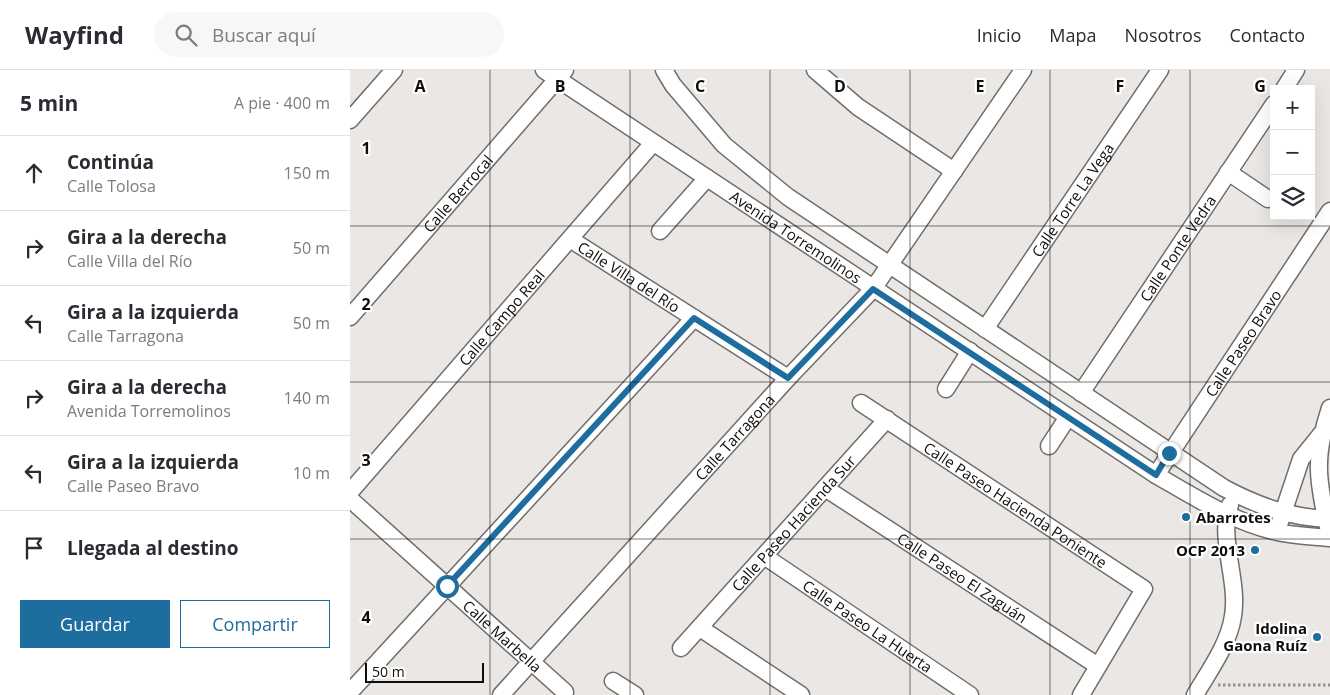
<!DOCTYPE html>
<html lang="es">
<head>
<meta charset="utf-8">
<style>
	:root { --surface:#fff; --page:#f7f7f7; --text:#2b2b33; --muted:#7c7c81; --line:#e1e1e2; --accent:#1e6d9f }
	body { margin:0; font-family:"Open Sans",sans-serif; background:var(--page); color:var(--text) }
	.controls { position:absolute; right:15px; top:15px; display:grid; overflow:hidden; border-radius:0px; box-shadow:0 5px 20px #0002 }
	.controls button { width:45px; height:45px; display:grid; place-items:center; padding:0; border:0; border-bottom:1px solid var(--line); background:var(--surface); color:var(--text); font:25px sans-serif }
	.scale { position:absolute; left:15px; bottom:12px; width:119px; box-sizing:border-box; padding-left:5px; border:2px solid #0e0d0c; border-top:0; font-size:14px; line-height:18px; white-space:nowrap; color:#0e0d0c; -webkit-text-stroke:4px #fff; paint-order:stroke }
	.stop { position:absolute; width:15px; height:15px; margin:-11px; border:4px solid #1e6d9f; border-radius:50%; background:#fff }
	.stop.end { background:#1e6d9f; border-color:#fff; box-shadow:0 1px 5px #0008 }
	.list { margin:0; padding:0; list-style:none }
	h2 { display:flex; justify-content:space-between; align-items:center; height:65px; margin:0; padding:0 20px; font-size:21px }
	h2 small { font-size:16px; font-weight:400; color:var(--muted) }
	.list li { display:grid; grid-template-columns:32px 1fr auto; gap:15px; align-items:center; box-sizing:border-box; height:75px; padding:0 20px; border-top:1px solid var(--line) }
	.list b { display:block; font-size:19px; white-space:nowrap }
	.list p { margin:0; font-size:16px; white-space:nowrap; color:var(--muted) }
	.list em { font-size:16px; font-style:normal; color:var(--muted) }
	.actions { display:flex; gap:10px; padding:15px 20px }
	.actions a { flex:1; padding:11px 0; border:1px solid var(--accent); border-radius:0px; text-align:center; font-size:18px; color:var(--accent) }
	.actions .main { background:var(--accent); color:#fff }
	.icon { flex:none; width:28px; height:28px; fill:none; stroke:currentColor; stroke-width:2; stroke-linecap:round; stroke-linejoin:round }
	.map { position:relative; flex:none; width:980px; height:625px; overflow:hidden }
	header { display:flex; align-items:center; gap:30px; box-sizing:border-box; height:70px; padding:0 25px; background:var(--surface); border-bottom:1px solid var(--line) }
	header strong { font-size:24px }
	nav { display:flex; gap:28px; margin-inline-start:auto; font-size:18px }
	.search { width:350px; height:45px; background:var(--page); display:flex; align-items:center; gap:12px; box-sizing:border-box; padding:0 18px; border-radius:28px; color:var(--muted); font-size:19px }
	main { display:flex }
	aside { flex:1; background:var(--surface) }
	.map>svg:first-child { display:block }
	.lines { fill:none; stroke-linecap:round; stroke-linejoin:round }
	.minor-casing { stroke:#706e6b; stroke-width:19 }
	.path { stroke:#94928f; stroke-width:3; stroke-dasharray:2.5 2.5; stroke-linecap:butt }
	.minor { stroke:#fff; stroke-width:16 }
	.route { stroke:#1e6d9f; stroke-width:6 }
	.grid { fill:none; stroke:#0e0d0c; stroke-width:1; stroke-opacity:0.55 }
	.poi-dot { fill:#1e6d9f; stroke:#fff; stroke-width:2 }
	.labels { text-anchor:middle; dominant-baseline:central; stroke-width:4.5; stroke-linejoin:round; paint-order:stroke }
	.street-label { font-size:15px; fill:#0e0d0c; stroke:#fff }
	.poi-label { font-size:15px; font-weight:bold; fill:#0e0d0c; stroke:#fff; text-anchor:end }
	.grid-label { font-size:16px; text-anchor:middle; font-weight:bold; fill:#0e0d0c; stroke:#fff; stroke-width:4.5; stroke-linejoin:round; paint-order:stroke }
</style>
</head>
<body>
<header>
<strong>Wayfind</strong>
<div class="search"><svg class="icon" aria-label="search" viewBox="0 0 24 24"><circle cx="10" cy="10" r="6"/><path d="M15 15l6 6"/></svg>Buscar aquí</div>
<nav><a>Inicio</a><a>Mapa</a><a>Nosotros</a><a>Contacto</a></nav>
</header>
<main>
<aside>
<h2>5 min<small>A pie · 400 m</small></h2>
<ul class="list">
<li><svg class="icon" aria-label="ahead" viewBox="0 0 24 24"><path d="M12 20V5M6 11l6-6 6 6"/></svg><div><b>Continúa</b><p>Calle Tolosa</p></div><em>150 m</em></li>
<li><svg class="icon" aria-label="right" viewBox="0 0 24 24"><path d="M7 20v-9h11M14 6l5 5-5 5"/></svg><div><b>Gira a la derecha</b><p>Calle Villa del Río</p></div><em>50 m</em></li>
<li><svg class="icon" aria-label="left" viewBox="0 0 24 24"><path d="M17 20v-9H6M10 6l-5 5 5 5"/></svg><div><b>Gira a la izquierda</b><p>Calle Tarragona</p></div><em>50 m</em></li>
<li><svg class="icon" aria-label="right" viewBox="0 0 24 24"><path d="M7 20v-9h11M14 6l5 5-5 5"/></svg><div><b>Gira a la derecha</b><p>Avenida Torremolinos</p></div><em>140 m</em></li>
<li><svg class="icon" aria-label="left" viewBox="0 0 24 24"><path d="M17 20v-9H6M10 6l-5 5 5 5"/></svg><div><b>Gira a la izquierda</b><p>Calle Paseo Bravo</p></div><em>10 m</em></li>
<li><svg class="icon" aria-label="arrive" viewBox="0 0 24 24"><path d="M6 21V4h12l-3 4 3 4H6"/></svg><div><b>Llegada al destino</b></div></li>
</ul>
<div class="actions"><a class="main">Guardar</a><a>Compartir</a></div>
</aside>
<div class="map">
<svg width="980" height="625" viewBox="0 0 980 625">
	<rect width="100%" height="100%" fill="#eae7e4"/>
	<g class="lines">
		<defs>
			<g id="minor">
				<path id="s1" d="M 194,0 L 806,405 C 844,427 883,452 927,462 C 944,466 962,466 980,468"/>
				<path d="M 314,0 L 323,15 L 374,75 L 438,127 L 874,418 C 908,436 941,448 980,449"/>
				<path d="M 465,0 L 508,37 L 604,101"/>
				<path d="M 934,19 L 946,0"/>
				<path d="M 0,50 L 44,0"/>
				<path d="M 878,102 L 918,129"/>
				<path d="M 310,161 L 357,108"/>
				<path id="s2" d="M 220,169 L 438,308"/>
				<path id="s3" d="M 0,247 L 215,0"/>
				<path id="s4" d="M 635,259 L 810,0"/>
				<path d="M 596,319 L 620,281"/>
				<path id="s5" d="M 731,323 L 924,34"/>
				<path id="s6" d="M 511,333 L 794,519 L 731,625"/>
				<path d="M 699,376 L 718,347"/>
				<path id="s7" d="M 806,405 L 980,141"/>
				<path id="s8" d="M 475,418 L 748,596"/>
				<path id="s9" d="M 0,422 L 303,73"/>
				<path id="s10" d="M 0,429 L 215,622"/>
				<path d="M 930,452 L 951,389 L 972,363"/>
				<path d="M 978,457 C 967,409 964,386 980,338"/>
				<path id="s11" d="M 414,486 L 620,625"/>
				<path d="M 350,558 L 451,625"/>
				<path id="s12" d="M 331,578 L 537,349"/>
				<path d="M 263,611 L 285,625"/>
				<path d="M 0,622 L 344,248"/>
				<path id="s13" d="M 151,625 L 438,308 L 523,219 L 673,0"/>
				<path d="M 845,625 C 859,601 879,574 883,546 C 889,510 868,468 880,435"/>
			</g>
		</defs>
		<!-- minor casing -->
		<use href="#minor" class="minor-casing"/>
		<!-- path -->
		<path class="path" d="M 868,615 L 980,615"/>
		<!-- minor -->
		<use href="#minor" class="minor"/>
	</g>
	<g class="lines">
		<!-- route -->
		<path class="route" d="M 97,516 L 344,248 L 438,308 L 523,219 L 806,405 L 819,383"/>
	</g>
	<!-- grid -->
	<path class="grid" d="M 140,0 L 140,625M 280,0 L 280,625M 420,0 L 420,625M 560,0 L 560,625M 700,0 L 700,625M 840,0 L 840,625M 0,156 L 980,156M 0,312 L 980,312M 0,469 L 980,469"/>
	<!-- markers -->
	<g class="poi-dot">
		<circle cx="836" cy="447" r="5"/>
		<circle cx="905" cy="480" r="5"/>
		<circle cx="967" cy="567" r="5"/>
	</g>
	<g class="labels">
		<!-- street labels -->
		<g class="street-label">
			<text stroke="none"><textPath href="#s3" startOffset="164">Calle Berrocal</textPath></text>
			<text stroke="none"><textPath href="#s4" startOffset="156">Calle Torre La Vega</textPath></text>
			<text stroke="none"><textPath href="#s1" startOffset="302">Avenida Torremolinos</textPath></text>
			<text stroke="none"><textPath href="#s5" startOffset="174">Calle Ponte Vedra</textPath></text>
			<text stroke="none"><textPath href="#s2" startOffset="70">Calle Villa del Río</textPath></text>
			<text stroke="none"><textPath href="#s9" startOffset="231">Calle Campo Real</textPath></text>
			<text stroke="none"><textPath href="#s7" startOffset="158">Calle Paseo Bravo</textPath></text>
			<text stroke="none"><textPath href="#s13" startOffset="348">Calle Tarragona</textPath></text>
			<text stroke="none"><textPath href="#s6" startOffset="185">Calle Paseo Hacienda Poniente</textPath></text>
			<text stroke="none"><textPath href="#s12" startOffset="168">Calle Paseo Hacienda Sur</textPath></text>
			<text stroke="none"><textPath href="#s8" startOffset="164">Calle Paseo El Zaguán</textPath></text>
			<text stroke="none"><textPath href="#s11" startOffset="125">Calle Paseo La Huerta</textPath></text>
			<text stroke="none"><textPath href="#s10" startOffset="205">Calle Marbella</textPath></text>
		</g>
		<!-- poi labels -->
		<g class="poi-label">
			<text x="846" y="447" text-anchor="start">Abarrotes</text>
			<text x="895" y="480">OCP 2013</text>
			<text x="957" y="558">Idolina<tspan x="957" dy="17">Gaona Ruíz</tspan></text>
		</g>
	</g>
	<g class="grid-label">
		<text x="70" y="22">A</text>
		<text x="210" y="22">B</text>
		<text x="350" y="22">C</text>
		<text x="490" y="22">D</text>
		<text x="630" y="22">E</text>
		<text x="770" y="22">F</text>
		<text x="910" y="22">G</text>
		<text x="16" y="84">1</text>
		<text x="16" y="240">2</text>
		<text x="16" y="396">3</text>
		<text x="16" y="553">4</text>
	</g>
</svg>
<div class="controls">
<button>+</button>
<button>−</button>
<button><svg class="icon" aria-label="layers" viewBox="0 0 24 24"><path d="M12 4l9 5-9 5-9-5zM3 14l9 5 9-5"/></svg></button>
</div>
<div class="scale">50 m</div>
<div class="stop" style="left:97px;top:516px"></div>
<div class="stop end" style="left:819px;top:383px"></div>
</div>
</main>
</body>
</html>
